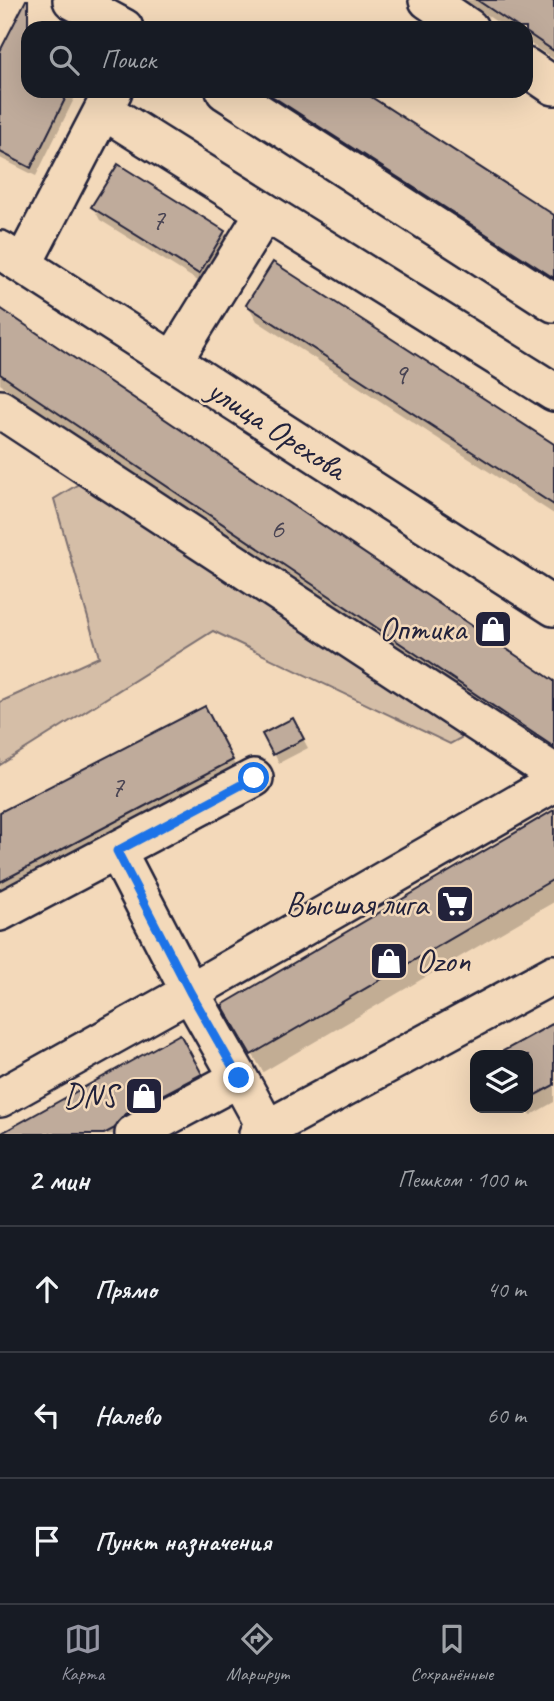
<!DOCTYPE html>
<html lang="ru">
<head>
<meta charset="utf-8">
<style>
	:root { --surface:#171b24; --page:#20242c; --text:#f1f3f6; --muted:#9ea1a6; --line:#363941; --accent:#9495a2 }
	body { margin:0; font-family:Caveat,sans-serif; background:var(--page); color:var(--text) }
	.controls { position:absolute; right:21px; bottom:21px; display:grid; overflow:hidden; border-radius:14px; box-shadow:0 7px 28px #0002 }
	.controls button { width:63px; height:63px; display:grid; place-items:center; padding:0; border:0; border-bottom:2px solid var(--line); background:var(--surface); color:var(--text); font:35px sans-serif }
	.stop { position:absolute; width:21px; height:21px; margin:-16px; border:5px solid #1a73e8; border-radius:50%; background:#fff }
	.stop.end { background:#1a73e8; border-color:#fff; box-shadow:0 2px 7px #0008 }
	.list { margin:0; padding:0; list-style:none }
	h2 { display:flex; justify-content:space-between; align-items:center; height:91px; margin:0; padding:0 28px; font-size:30px }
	h2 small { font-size:23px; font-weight:400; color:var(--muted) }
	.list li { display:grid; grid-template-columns:46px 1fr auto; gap:21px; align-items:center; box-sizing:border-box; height:126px; padding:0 28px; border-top:2px solid var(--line) }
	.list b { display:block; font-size:26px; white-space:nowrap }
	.list em { font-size:23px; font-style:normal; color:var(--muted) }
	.icon { flex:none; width:38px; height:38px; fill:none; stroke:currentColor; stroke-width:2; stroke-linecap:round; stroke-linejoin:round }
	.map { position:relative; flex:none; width:554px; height:1134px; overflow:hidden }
	.search { position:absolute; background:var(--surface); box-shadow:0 7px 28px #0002; left:21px; right:21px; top:21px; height:77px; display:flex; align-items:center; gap:18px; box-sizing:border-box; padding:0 24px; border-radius:21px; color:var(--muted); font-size:26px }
	.sheet { height:469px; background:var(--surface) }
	nav { display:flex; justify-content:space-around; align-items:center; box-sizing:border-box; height:98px; border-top:2px solid var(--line); background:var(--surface); font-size:19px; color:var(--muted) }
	nav a { display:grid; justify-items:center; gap:4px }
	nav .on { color:var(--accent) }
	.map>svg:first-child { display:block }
	.green { fill:#d5bea7; stroke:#7c7071; stroke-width:2 }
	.shadow { fill:#0003 }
	.building { fill:#bfab9b; stroke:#22223b; stroke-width:2 }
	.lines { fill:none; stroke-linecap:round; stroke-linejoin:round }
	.minor-casing { stroke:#22223b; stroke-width:42 }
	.minor { stroke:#f3d9ba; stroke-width:37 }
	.route { stroke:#1a73e8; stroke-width:9 }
	.labels { text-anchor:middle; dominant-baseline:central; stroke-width:5; stroke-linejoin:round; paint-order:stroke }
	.number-label { font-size:30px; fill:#494453 }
	.street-label { font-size:33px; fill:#22223b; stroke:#f3d9ba }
	.poi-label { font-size:33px; fill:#22223b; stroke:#f3d9ba; text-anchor:end }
</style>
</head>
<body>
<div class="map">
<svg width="554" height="1134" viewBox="0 0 554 1134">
	<rect width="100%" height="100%" fill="#f3d9ba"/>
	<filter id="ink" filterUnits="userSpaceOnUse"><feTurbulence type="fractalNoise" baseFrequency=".0143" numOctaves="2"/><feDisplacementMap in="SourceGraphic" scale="14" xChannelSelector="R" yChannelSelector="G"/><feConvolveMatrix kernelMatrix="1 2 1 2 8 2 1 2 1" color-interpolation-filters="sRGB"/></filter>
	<g filter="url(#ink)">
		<!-- green -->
		<path class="green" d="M 82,482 L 470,733 L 450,744 L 213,631 L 0,765 L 0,702 L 99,657 L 54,499 Z"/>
		<!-- shadow -->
		<path class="shadow" d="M 464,0 L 554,0 L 554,59 L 526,41 L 526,28 L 506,28 Z
			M 28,30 L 28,91 L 78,91 L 36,176 L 0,158 L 0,55 Z
			M 256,91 L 359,91 L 554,217 L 554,289 Z
			M 93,207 L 224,232 L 231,245 L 206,286 L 100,220 Z
			M 248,305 L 554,446 L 554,514 L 257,321 Z
			M 0,310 L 554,683 L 554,757 L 0,384 Z
			M 216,728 L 243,781 L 0,907 L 0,814 Z
			M 298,729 L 308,748 L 279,763 L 264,735 Z
			M 554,812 L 554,902 L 263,1072 L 224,1005 Z
			M 554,1025 L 554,1102 L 531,1115 L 527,1108 L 528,1055 L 499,1055 Z
			M 179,1036 L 212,1094 L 137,1134 L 3,1134 Z"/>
		<!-- building -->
		<path class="building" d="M 26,0 L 28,0 L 28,91 L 69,91 L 31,168 L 0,152 L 0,51 Z
			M 477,0 L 554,0 L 554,51 L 526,32 L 526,28 L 519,28 Z
			M 264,91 L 362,91 L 554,215 L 554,278 Z
			M 118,164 L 225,231 L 199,274 L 91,207 Z
			M 273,262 L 554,444 L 554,505 L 246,305 Z
			M 0,308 L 554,681 L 554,747 L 0,374 Z
			M 205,706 L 233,760 L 0,882 L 0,812 Z
			M 293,718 L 304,739 L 273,755 L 262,734 Z
			M 554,810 L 554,879 L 251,1055 L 222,1005 Z
			M 554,1023 L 554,1085 L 528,1099 L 528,1055 L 496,1055 Z
			M 180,1034 L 202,1074 L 124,1115 L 115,1128 L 104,1134 L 0,1134 Z"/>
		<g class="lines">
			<defs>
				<path id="minor" d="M 72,0 L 124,28
					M 428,0 L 469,28
					M 526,67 L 554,86
					M 225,91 L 554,303
					M 103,110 L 265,212 L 173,361
					M 265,212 L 554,392
					M 0,250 L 554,607
					M 23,264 L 113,91
					M 0,409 L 554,773
					M 117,851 L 190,992 L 239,1078
					M 0,912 L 254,778
					M 0,1098 L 190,992 L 554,783
					M 134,1134 L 239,1078 L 267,1129
					M 258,1134 L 554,974"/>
			</defs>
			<!-- minor casing -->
			<use href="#minor" class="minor-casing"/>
			<!-- minor -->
			<use href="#minor" class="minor"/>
		</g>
	</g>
	<g class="lines" filter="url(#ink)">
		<!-- route -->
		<path class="route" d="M 239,1078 L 190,992 L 117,851 L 254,778"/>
	</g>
	<!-- icons -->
	<defs>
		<symbol id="shop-square" viewBox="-11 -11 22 22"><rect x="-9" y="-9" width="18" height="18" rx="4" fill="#22223b" stroke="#f3d9ba"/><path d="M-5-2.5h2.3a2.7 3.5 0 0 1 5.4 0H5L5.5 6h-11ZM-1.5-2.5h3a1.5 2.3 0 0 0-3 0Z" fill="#fff"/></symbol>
		<symbol id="supermarket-square" viewBox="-11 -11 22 22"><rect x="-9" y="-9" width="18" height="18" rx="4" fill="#22223b" stroke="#f3d9ba"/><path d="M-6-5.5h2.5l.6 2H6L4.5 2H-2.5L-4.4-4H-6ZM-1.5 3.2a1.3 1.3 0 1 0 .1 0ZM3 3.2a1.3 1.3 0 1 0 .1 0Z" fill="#fff"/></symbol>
	</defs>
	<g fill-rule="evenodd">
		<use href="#shop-square" x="471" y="607" width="44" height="44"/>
		<use href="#supermarket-square" x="433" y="882" width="44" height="44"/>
		<use href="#shop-square" x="367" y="939" width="44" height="44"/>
		<use href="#shop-square" x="122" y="1074" width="44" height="44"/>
	</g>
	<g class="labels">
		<!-- number labels -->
		<g class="number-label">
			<text x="158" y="219">7</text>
			<text x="400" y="374">9</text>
			<text x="277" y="528">6</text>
			<text x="117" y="786">7</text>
		</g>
		<!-- street labels -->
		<g class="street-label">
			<text transform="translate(277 429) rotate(33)">улица Орехова</text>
		</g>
		<!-- poi labels -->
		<g class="poi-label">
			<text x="466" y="629">Оптика</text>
			<text x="428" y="904">Высшая лига</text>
			<text x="416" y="961" text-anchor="start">Ozon</text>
			<text x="117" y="1096">DNS</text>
		</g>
	</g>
</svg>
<div class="controls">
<button><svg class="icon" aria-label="layers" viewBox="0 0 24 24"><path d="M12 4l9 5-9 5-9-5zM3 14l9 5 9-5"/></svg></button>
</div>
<div class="stop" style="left:254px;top:778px"></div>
<div class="stop end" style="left:239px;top:1078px"></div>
<div class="search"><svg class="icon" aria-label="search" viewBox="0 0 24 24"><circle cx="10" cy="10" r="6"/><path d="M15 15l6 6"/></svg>Поиск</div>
</div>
<section class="sheet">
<h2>2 мин<small>Пешком · 100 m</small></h2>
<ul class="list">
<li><svg class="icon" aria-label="ahead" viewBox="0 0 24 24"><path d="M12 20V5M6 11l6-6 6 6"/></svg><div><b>Прямо</b></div><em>40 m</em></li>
<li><svg class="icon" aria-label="left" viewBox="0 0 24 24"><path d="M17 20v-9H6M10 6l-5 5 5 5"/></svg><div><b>Налево</b></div><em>60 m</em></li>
<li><svg class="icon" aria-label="arrive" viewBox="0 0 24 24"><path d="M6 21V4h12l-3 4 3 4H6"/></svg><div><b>Пункт назначения</b></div></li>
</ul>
</section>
<nav>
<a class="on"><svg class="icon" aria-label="map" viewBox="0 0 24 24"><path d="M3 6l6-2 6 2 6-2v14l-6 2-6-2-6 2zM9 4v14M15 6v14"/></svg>Карта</a>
<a><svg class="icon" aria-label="directions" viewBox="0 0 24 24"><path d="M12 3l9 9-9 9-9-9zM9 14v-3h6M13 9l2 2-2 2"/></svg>Маршрут</a>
<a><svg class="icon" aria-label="saved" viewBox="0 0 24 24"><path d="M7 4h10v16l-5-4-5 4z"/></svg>Сохранённые</a>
</nav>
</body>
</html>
